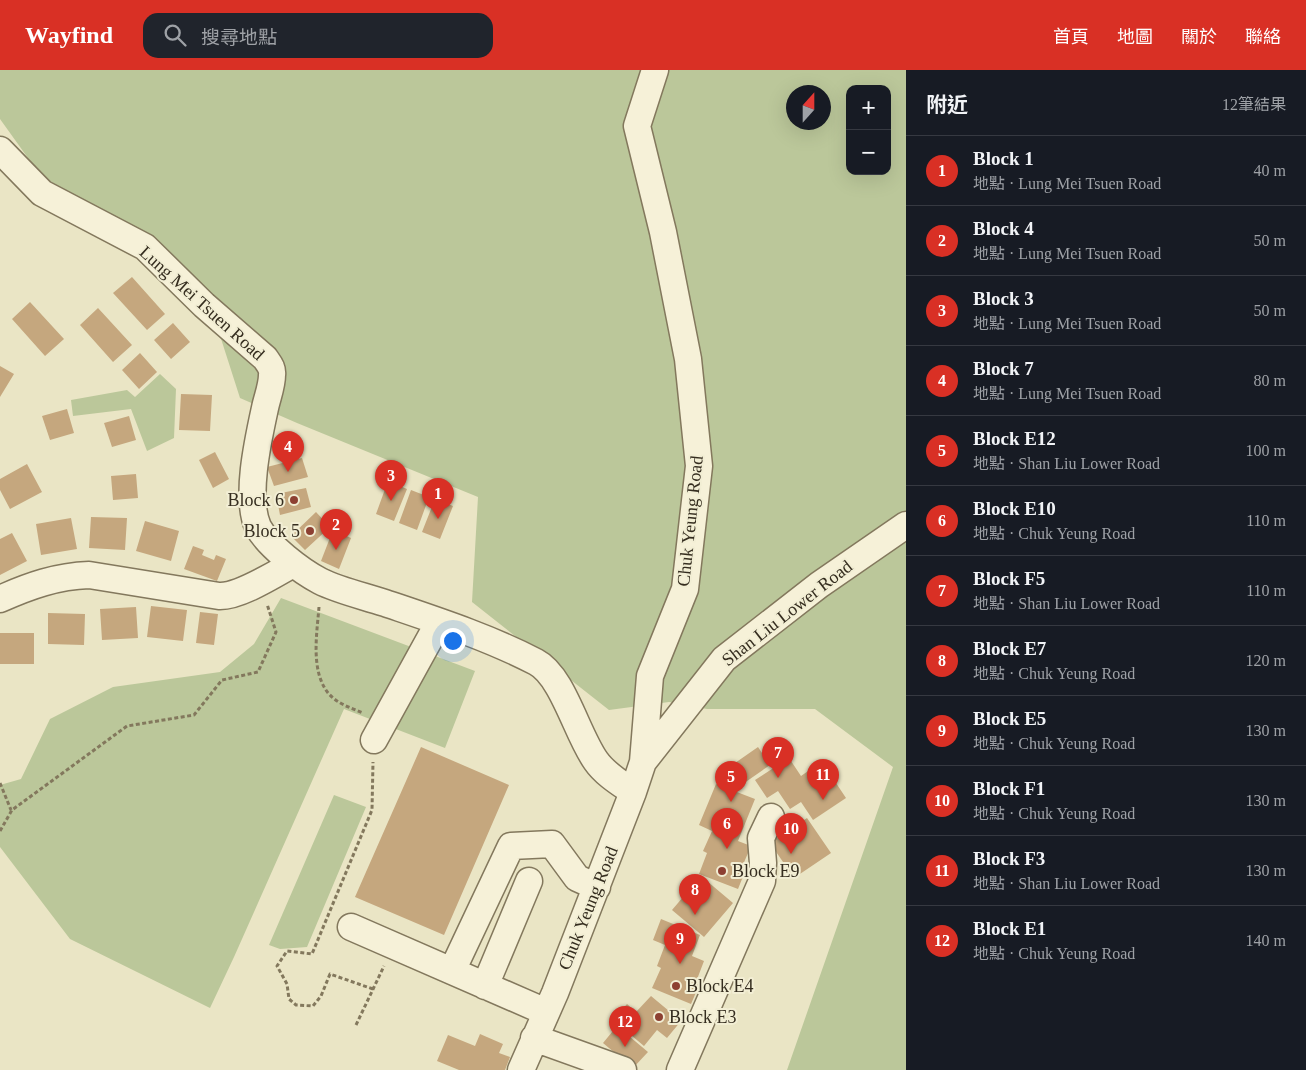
<!DOCTYPE html>
<html lang="zh-TW">
<head>
<meta charset="utf-8">
<style>
	:root { --surface:#171b24; --page:#20242c; --text:#f1f3f6; --muted:#9ea1a6; --line:#363941; --accent:#d93025 }
	body { margin:0; font-family:"Times New Roman","Noto Sans TC",serif; background:var(--page); color:var(--text) }
	.controls { position:absolute; right:15px; top:15px; display:grid; overflow:hidden; border-radius:10px; box-shadow:0 5px 20px #0002 }
	.controls button { width:45px; height:45px; display:grid; place-items:center; padding:0; border:0; border-bottom:1px solid var(--line); background:var(--surface); color:var(--text); font:25px sans-serif }
	.compass { position:absolute; left:786px; top:15px; width:45px; height:45px; border-radius:50%; background:var(--surface); box-shadow:0 5px 20px #0002; rotate:21deg }
	.you { position:absolute; left:452px; top:570px; width:18px; height:18px; margin:-12px; border:4px solid #fff; border-radius:50%; background:#1a73e8; box-shadow:0 0 0 8px #1a73e833 }
	.badge { display:grid; place-items:center; width:32px; height:32px; border-radius:50%; background:var(--accent); color:#fff; font-size:16px; font-weight:700 }
	.pin { position:absolute; translate:-50% -41px; filter:drop-shadow(0 1px 2px #0008) }
	.pin::after { content:''; position:absolute; top:26px; width:18px; height:15px; background:inherit; clip-path:polygon(0 0,100% 0,50% 100%) }
	.list { margin:0; padding:0; list-style:none }
	h2 { display:flex; justify-content:space-between; align-items:center; height:65px; margin:0; padding:0 20px; font-size:21px }
	h2 small { font-size:16px; font-weight:400; color:var(--muted) }
	.list li { display:grid; grid-template-columns:32px 1fr auto; gap:15px; align-items:center; box-sizing:border-box; height:70px; padding:0 20px; border-top:1px solid var(--line) }
	.list b { display:block; font-size:19px; white-space:nowrap }
	.list p { margin:0; font-size:16px; white-space:nowrap; color:var(--muted) }
	.list em { font-size:16px; font-style:normal; color:var(--muted) }
	.icon { flex:none; width:28px; height:28px; fill:none; stroke:currentColor; stroke-width:2; stroke-linecap:round; stroke-linejoin:round }
	.map { position:relative; flex:none; width:906px; height:1000px; overflow:hidden }
	header { display:flex; align-items:center; gap:30px; box-sizing:border-box; height:70px; padding:0 25px; background:var(--accent); color:#fff }
	header strong { font-size:24px }
	nav { display:flex; gap:28px; margin-inline-start:auto; font-size:18px }
	.search { width:350px; height:45px; background:var(--page); display:flex; align-items:center; gap:12px; box-sizing:border-box; padding:0 18px; border-radius:15px; color:var(--muted); font-size:19px }
	main { display:flex }
	aside { flex:1; background:var(--surface) }
	.map>svg:first-child { display:block }
	.green { fill:#bbc79a; fill-rule:evenodd }
	.building { fill:#c5a77e }
	.lines { fill:none; stroke-linecap:round; stroke-linejoin:round }
	.minor-casing { stroke:#83785d; stroke-width:29 }
	.path { stroke:#83785d; stroke-width:3; stroke-dasharray:4 2.5; stroke-linecap:butt }
	.minor { stroke:#f6f1d8; stroke-width:26 }
	.poi-dot { fill:#8d4032; stroke:#f2eed4; stroke-width:2 }
	.labels { text-anchor:middle; dominant-baseline:central; stroke-width:4; stroke-linejoin:round; paint-order:stroke }
	.street-label { font-size:18px; fill:#352d1f; stroke:#f2eed4 }
	.poi-label { font-size:18px; fill:#352d1f; stroke:#f2eed4; text-anchor:start }
</style>
</head>
<body>
<header>
<strong>Wayfind</strong>
<div class="search"><svg class="icon" aria-label="search" viewBox="0 0 24 24"><circle cx="10" cy="10" r="6"/><path d="M15 15l6 6"/></svg>搜尋地點</div>
<nav><a>首頁</a><a>地圖</a><a>關於</a><a>聯絡</a></nav>
</header>
<main>
<div class="map">
<svg width="906" height="1000" viewBox="0 0 906 1000">
	<rect width="100%" height="100%" fill="#eae5c5"/>
	<!-- green -->
	<path class="green" d="M 0,0 L 906,0 L 906,1000 L 787,1000 L 893,697 L 815,639 L 707,639 L 669,632 L 609,640 L 472,532 L 478,427 L 297,353 L 240,328 L 207,225 L 38,102 L 0,49 ZM 850,19 L 887,19 L 887,101 L 850,101 ZM 794,22 L 824,22 L 824,52 L 794,52 Z
		M 160,304 L 176,319 L 174,368 L 147,381 L 131,339 L 73,346 L 71,330 L 127,320 L 135,327 Z
		M 281,528 L 475,601 L 445,678 L 344,639 L 234,887 L 210,938 L 70,869 L 0,777 L 0,715 L 21,709 L 50,649 L 113,617 L 220,602 L 254,574 Z
		M 334,725 L 366,737 L 307,877 L 280,879 L 269,875 Z"/>
	<!-- building -->
	<path class="building" d="M 132,207 L 165,244 L 147,260 L 113,223 Z
		M 30,232 L 64,269 L 45,286 L 12,249 Z
		M 98,238 L 132,275 L 113,292 L 80,255 Z
		M 173,253 L 190,272 L 171,289 L 154,270 Z
		M 140,283 L 157,302 L 139,319 L 122,300 Z
		M 0,296 L 14,304 L 0,327 Z
		M 181,324 L 212,325 L 210,361 L 179,360 Z
		M 67,339 L 74,363 L 50,370 L 42,346 Z
		M 129,346 L 136,370 L 112,377 L 104,353 Z
		M 215,382 L 229,409 L 213,418 L 199,390 Z
		M 302,388 L 308,407 L 274,416 L 267,397 Z
		M 27,394 L 42,422 L 10,439 L 0,420 L 0,409 Z
		M 136,404 L 138,428 L 113,430 L 111,406 Z
		M 388,411 L 407,419 L 394,451 L 376,444 Z
		M 306,418 L 311,437 L 280,445 L 276,424 Z
		M 411,420 L 429,427 L 417,460 L 399,453 Z
		M 435,429 L 453,436 L 440,469 L 422,462 Z
		M 316,442 L 330,457 L 305,480 L 291,466 Z
		M 91,447 L 127,448 L 125,480 L 89,478 Z
		M 71,448 L 77,479 L 41,485 L 36,454 Z
		M 145,451 L 179,461 L 171,491 L 136,481 Z
		M 333,460 L 351,468 L 339,499 L 321,491 Z
		M 12,463 L 27,491 L 0,505 L 0,469 Z
		M 193,476 L 204,480 L 202,485 L 214,490 L 216,485 L 226,489 L 217,511 L 184,499 Z
		M 151,536 L 187,540 L 183,571 L 147,567 Z
		M 136,537 L 138,568 L 102,570 L 100,539 Z
		M 200,542 L 218,544 L 214,575 L 196,573 Z
		M 48,543 L 85,544 L 84,575 L 48,574 Z
		M 0,563 L 34,563 L 34,594 L 0,594 Z
		M 421,677 L 509,715 L 444,865 L 355,827 Z
		M 758,677 L 770,695 L 737,718 L 725,700 Z
		M 789,688 L 801,706 L 811,699 L 823,717 L 834,710 L 846,728 L 813,750 L 801,732 L 790,739 L 778,721 L 767,728 L 755,710 Z
		M 716,714 L 755,729 L 738,771 L 751,776 L 742,797 L 746,799 L 738,819 L 699,804 L 707,783 L 703,781 L 712,761 L 699,755 Z
		M 807,748 L 831,783 L 794,808 L 770,773 Z
		M 701,806 L 733,833 L 704,867 L 672,840 Z
		M 661,849 L 700,865 L 692,886 L 704,891 L 696,912 L 700,913 L 691,934 L 652,918 L 661,898 L 657,896 L 665,875 L 653,870 Z
		M 651,926 L 681,951 L 667,968 L 657,960 L 644,976 L 613,950 L 627,934 L 636,942 Z
		M 617,956 L 648,982 L 633,998 L 603,973 Z
		M 480,964 L 503,974 L 499,983 L 510,987 L 505,1000 L 459,1000 L 437,991 L 448,965 L 475,976 Z"/>
	<g class="lines">
		<defs>
			<path id="minor" d="M 0,80 L 42,123 L 145,177 L 204,235 L 265,288 C 269,294 273,298 272,305 C 272,316 267,328 265,338 C 258,370 245,428 258,457 C 268,476 301,501 320,511 C 340,521 364,526 385,533 C 435,550 488,567 536,592 C 563,606 577,665 596,691 C 605,704 620,713 633,722
				M 0,529 C 29,516 57,506 89,505 L 219,526 C 239,527 275,504 293,494
				M 374,670 L 439,552
				M 643,692 L 724,589 L 819,515 L 906,455
				M 351,857 L 546,942
				M 452,901 L 511,776 L 552,774 L 577,808 L 597,817
				M 485,916 L 529,811
				M 534,968 L 623,1000
				M 521,1000 L 555,923 L 633,722 L 643,692 L 650,606 L 685,519 L 699,396 L 688,289 L 663,162 L 637,56 L 655,0
				M 680,1000 L 762,811 L 763,793 L 761,768 L 771,747"/>
		</defs>
		<!-- minor casing -->
		<use href="#minor" class="minor-casing"/>
		<!-- path -->
		<path class="path" d="M 319,537 C 317,563 310,602 329,624 C 338,634 351,638 363,643
			M 0,713 L 11,740
			M 0,761 L 12,740 L 127,656 L 194,645 L 222,610 L 258,602 L 276,562 L 267,534
			M 373,919 L 330,904 L 321,926 L 313,936 L 296,935 L 289,929 L 287,914 L 277,896 L 287,881 L 312,884 L 372,740 L 373,692
			M 356,955 L 384,896"/>
		<!-- minor -->
		<use href="#minor" class="minor"/>
	</g>
	<!-- markers -->
	<g class="poi-dot">
		<circle cx="294" cy="430" r="5"/>
		<circle cx="310" cy="461" r="5"/>
		<circle cx="722" cy="801" r="5"/>
		<circle cx="676" cy="916" r="5"/>
		<circle cx="659" cy="947" r="5"/>
	</g>
	<g class="labels">
		<!-- street labels -->
		<g class="street-label">
			<text transform="translate(202 233) rotate(42)">Lung Mei Tsuen Road</text>
			<text transform="translate(690 451) rotate(-84)">Chuk Yeung Road</text>
			<text transform="translate(787 543) rotate(-38)">Shan Liu Lower Road</text>
			<text transform="translate(588 838) rotate(-68)">Chuk Yeung Road</text>
		</g>
		<!-- poi labels -->
		<g class="poi-label">
			<text x="284" y="430" text-anchor="end">Block 6</text>
			<text x="300" y="461" text-anchor="end">Block 5</text>
			<text x="732" y="801">Block E9</text>
			<text x="686" y="916">Block E4</text>
			<text x="669" y="947">Block E3</text>
		</g>
	</g>
</svg>
<div class="controls">
<button>+</button>
<button>−</button>
</div>
<svg class="compass" viewBox="-18 -18 36 36"><path d="M0-13l5 13h-10z" fill="#e53935"/><path d="M0 13l5-13h-10z" fill="#9ea1a6"/></svg>
<div class="you"></div>
<div class="pin badge" style="left:438px;top:449px">1</div>
<div class="pin badge" style="left:336px;top:480px">2</div>
<div class="pin badge" style="left:391px;top:431px">3</div>
<div class="pin badge" style="left:288px;top:402px">4</div>
<div class="pin badge" style="left:731px;top:732px">5</div>
<div class="pin badge" style="left:727px;top:779px">6</div>
<div class="pin badge" style="left:778px;top:708px">7</div>
<div class="pin badge" style="left:695px;top:845px">8</div>
<div class="pin badge" style="left:680px;top:894px">9</div>
<div class="pin badge" style="left:791px;top:784px">10</div>
<div class="pin badge" style="left:823px;top:730px">11</div>
<div class="pin badge" style="left:625px;top:977px">12</div>
</div>
<aside>
<h2>附近<small>12筆結果</small></h2>
<ul class="list">
<li><span class="badge">1</span><div><b>Block 1</b><p>地點 · Lung Mei Tsuen Road</p></div><em>40 m</em></li>
<li><span class="badge">2</span><div><b>Block 4</b><p>地點 · Lung Mei Tsuen Road</p></div><em>50 m</em></li>
<li><span class="badge">3</span><div><b>Block 3</b><p>地點 · Lung Mei Tsuen Road</p></div><em>50 m</em></li>
<li><span class="badge">4</span><div><b>Block 7</b><p>地點 · Lung Mei Tsuen Road</p></div><em>80 m</em></li>
<li><span class="badge">5</span><div><b>Block E12</b><p>地點 · Shan Liu Lower Road</p></div><em>100 m</em></li>
<li><span class="badge">6</span><div><b>Block E10</b><p>地點 · Chuk Yeung Road</p></div><em>110 m</em></li>
<li><span class="badge">7</span><div><b>Block F5</b><p>地點 · Shan Liu Lower Road</p></div><em>110 m</em></li>
<li><span class="badge">8</span><div><b>Block E7</b><p>地點 · Chuk Yeung Road</p></div><em>120 m</em></li>
<li><span class="badge">9</span><div><b>Block E5</b><p>地點 · Chuk Yeung Road</p></div><em>130 m</em></li>
<li><span class="badge">10</span><div><b>Block F1</b><p>地點 · Chuk Yeung Road</p></div><em>130 m</em></li>
<li><span class="badge">11</span><div><b>Block F3</b><p>地點 · Shan Liu Lower Road</p></div><em>130 m</em></li>
<li><span class="badge">12</span><div><b>Block E1</b><p>地點 · Chuk Yeung Road</p></div><em>140 m</em></li>
</ul>
</aside>
</main>
</body>
</html>
